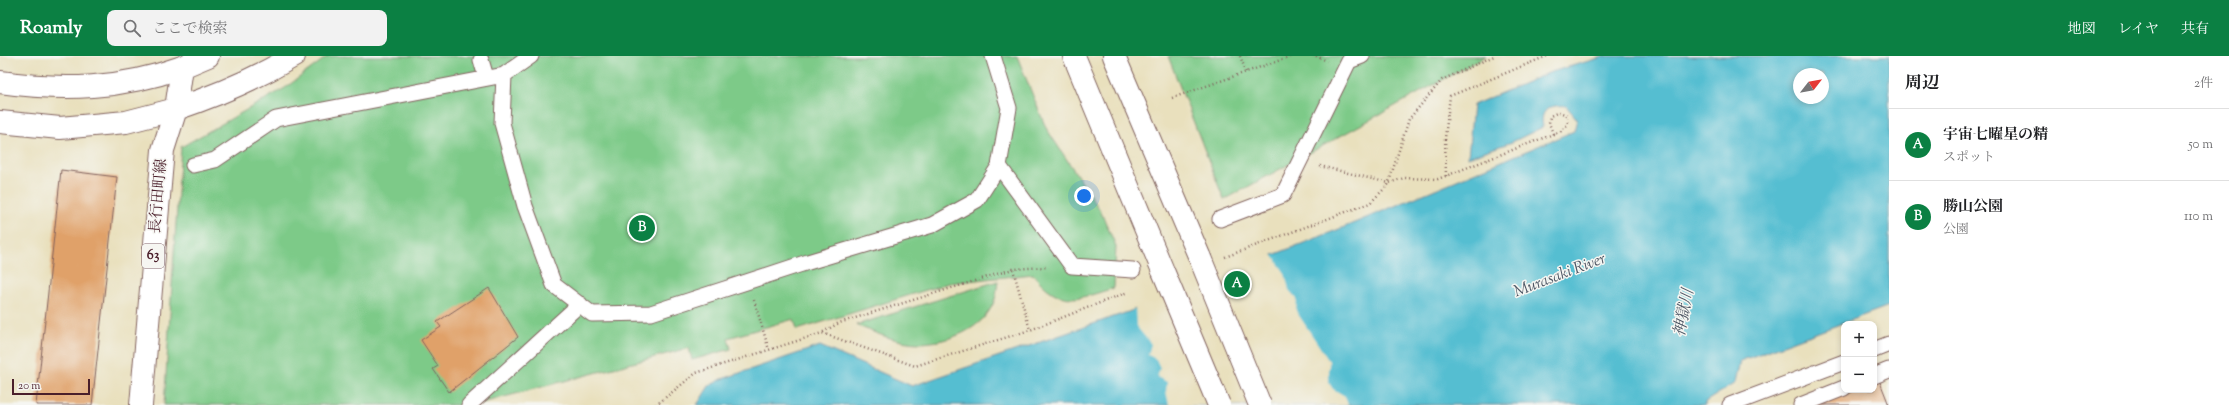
<!DOCTYPE html>
<html lang="ja">
<head>
<meta charset="utf-8">
<style>
	:root { --surface:#fff; --page:#f2f2f2; --text:#202124; --muted:#757577; --line:#e0e0e0; --accent:#0b8043 }
	body { margin:0; font-family:"Sorts Mill Goudy","Noto Serif JP",serif; background:var(--page); color:var(--text) }
	.controls { position:absolute; right:12px; bottom:12px; display:grid; overflow:hidden; border-radius:8px; box-shadow:0 2px 6px #0003 }
	.controls button { width:36px; height:36px; display:grid; place-items:center; padding:0; border:0; border-bottom:1px solid var(--line); background:var(--surface); color:var(--text); font:20px sans-serif }
	.compass { position:absolute; left:1793px; top:12px; width:36px; height:36px; border-radius:50%; background:var(--surface); box-shadow:0 2px 6px #0003; rotate:59deg }
	.scale { position:absolute; left:12px; bottom:10px; width:78px; box-sizing:border-box; padding-left:4px; border:2px solid #4a1f2b; border-top:0; font-size:11px; line-height:14px; white-space:nowrap; color:#4a1f2b; -webkit-text-stroke:3px #f6f6f2; paint-order:stroke }
	.you { position:absolute; left:1084px; top:140px; width:14px; height:14px; margin:-10px; border:3px solid #fff; border-radius:50%; background:#1a73e8; box-shadow:0 0 0 6px #1a73e833 }
	.badge { display:grid; place-items:center; width:26px; height:26px; border-radius:50%; background:var(--accent); color:#fff; font-size:13px; font-weight:700 }
	.pin { position:absolute; translate:-50% -50%; border:2px solid #fff; box-shadow:0 1px 4px #0006 }
	.list { margin:0; padding:0; list-style:none }
	h2 { display:flex; justify-content:space-between; align-items:center; height:52px; margin:0; padding:0 16px; font-size:17px }
	h2 small { font-size:13px; font-weight:400; color:var(--muted) }
	.list li { display:grid; grid-template-columns:26px 1fr auto; gap:12px; align-items:center; box-sizing:border-box; height:72px; padding:0 16px; border-top:1px solid var(--line) }
	.list b { display:block; font-size:15px; white-space:nowrap }
	.list p { margin:0; font-size:13px; white-space:nowrap; color:var(--muted) }
	.list em { font-size:13px; font-style:normal; color:var(--muted) }
	.icon { flex:none; width:22px; height:22px; fill:none; stroke:currentColor; stroke-width:2; stroke-linecap:round; stroke-linejoin:round }
	.map { position:relative; flex:none; width:1889px; height:349px; overflow:hidden }
	header { display:flex; align-items:center; gap:24px; box-sizing:border-box; height:56px; padding:0 20px; background:var(--accent); color:#fff }
	header strong { font-size:19px }
	nav { display:flex; gap:22px; margin-inline-start:auto; font-size:14px }
	.search { width:280px; height:36px; background:var(--page); display:flex; align-items:center; gap:10px; box-sizing:border-box; padding:0 14px; border-radius:8px; color:var(--muted); font-size:15px }
	main { display:flex }
	aside { flex:1; background:var(--surface) }
	.map>svg:first-child { display:block }
	.green { fill:#7dca88; stroke:#64745a }
	.water { fill:#55bed1; stroke:#506e7e; fill-rule:evenodd }
	.pier { fill:#e9e0bd }
	.building { fill:#e0a169 }
	.lines { fill:none; stroke-linecap:round; stroke-linejoin:round }
	.pedestrian-casing { stroke:#82635e; stroke-width:17 }
	.tertiary-casing { stroke:#82635e; stroke-width:24 }
	.primary-casing { stroke:#82635e; stroke-width:24 }
	.path { stroke:#82635e; stroke-width:2.5; stroke-dasharray:1 3; stroke-linecap:butt }
	.pedestrian { stroke:#fff; stroke-width:15 }
	.tertiary { stroke:#fff; stroke-width:22 }
	.primary { stroke:#fff; stroke-width:22 }
	.tertiary-bridge-casing { stroke:#82635e; stroke-width:24; stroke-linecap:butt }
	.tertiary-bridge { stroke:#fff; stroke-width:22 }
	.labels { text-anchor:middle; dominant-baseline:central; stroke-width:3; stroke-linejoin:round; paint-order:stroke }
	.shield { fill:#f6f6f2; stroke:#7e6067; stroke-width:1 }
	.shield-label { font-size:14px; font-weight:bold; fill:#4a1f2b }
	.street-label { font-size:15px; fill:#4a1f2b; stroke:#f6f6f2 }
	.water-label { font-size:16px; font-style:italic; fill:#4e5765; stroke:#f6f6f2 }
</style>
</head>
<body>
<header>
<strong>Roamly</strong>
<div class="search"><svg class="icon" aria-label="search" viewBox="0 0 24 24"><circle cx="10" cy="10" r="6"/><path d="M15 15l6 6"/></svg>ここで検索</div>
<nav><a>地図</a><a>レイヤ</a><a>共有</a></nav>
</header>
<main>
<div class="map">
<svg width="1889" height="349" viewBox="0 0 1889 349">
	<rect width="100%" height="100%" fill="#f6f6f2"/>
	<filter id="ink" filterUnits="userSpaceOnUse"><feTurbulence type="fractalNoise" baseFrequency=".025" numOctaves="2"/><feDisplacementMap in="SourceGraphic" scale="8" xChannelSelector="R" yChannelSelector="G"/><feConvolveMatrix kernelMatrix="1 2 1 2 8 2 1 2 1" color-interpolation-filters="sRGB"/></filter>
	<filter id="wash" filterUnits="userSpaceOnUse"><feTurbulence type="fractalNoise" baseFrequency=".012" numOctaves="4" result="noise"/><feDisplacementMap in="SourceGraphic" scale="16" xChannelSelector="R" yChannelSelector="G"/><feGaussianBlur stdDeviation="0.9" result="paint"/><feColorMatrix in="noise" values="0 0 0 0 0 0 0 0 0 0 0 0 0 0 0 0 0 1.4 0 .05"/><feComposite in="paint" operator="in"/></filter>
	<g filter="url(#wash)">
		<rect width="100%" height="100%" fill="#e9e0bd"/>
		<!-- green -->
		<path class="green" d="M 328,0 L 1017,0 L 1046,72 L 1100,154 L 1116,190 L 1114,232 C 1078,243 1060,252 1033,218 L 949,227 L 797,274 L 794,263 L 728,282 L 731,293 L 692,304 L 689,292 L 474,349 L 164,349 L 181,91 L 285,32 Z
			M 1168,0 L 1486,0 L 1224,144 Z
			M 998,225 C 997,231 997,238 995,243 C 985,273 950,286 920,287 C 898,287 875,277 856,269 Z"/>
		<!-- water -->
		<path class="water" d="M 1606,0 L 1889,0 L 1889,250 L 1740,305 L 1735,327 L 1705,346 L 1705,349 L 697,349 L 709,330 L 722,323 L 820,290 L 912,330 L 1128,256 L 1347,170 L 1574,75 L 1577,63 L 1566,50 C 1550,48 1539,54 1543,71 L 1512,86 L 1468,101 L 1473,49 L 1551,16 ZM 1799,18 L 1823,18 L 1823,42 L 1799,42 Z"/>
		<!-- pier -->
		<path class="pier" d="M 1271,197 L 1285,217 L 1289,234 L 1297,243 L 1296,255 L 1329,305 L 1329,327 L 1333,333 L 1345,340 L 1348,349 L 1169,349 L 1166,335 L 1167,326 L 1157,321 L 1160,312 L 1156,303 L 1148,299 L 1151,288 L 1136,270 L 1135,251 Z"/>
		<g id="blocks">
			<!-- building -->
			<path class="building" d="M 61,114 L 117,121 L 92,349 L 36,349 Z
				M 489,232 L 518,281 L 449,336 L 433,313 L 438,310 L 421,284 L 441,271 L 437,266 Z
				M 1878,321 L 1889,349 L 1808,349 L 1845,334 L 1874,334 L 1874,322 Z"/>
		</g>
	</g>
	<g filter="url(#ink)">
		<use href="#blocks" fill-opacity="0" stroke="#82635e" stroke-width="1"/>
		<g class="lines">
			<defs>
				<path id="pedestrian" d="M 531,0 L 504,19 L 502,67 L 525,150 L 554,229 L 592,258 L 651,257 L 808,206 L 932,169 L 977,144 L 999,110 L 1009,52 L 993,0
					M 481,4 L 486,21
					M 193,109 L 215,104 L 276,63 L 504,19
					M 999,110 L 1072,210 L 1133,214
					M 1220,163 L 1283,139 L 1349,5 L 1362,0
					M 1874,294 L 1889,288
					M 1874,320 L 1889,314
					M 469,349 L 580,248
					M 1730,349 L 1844,306
					M 1801,349 L 1844,332"/>
				<path id="tertiary" d="M 1074,0 L 1163,215
					M 1114,0 L 1200,202
					M 0,26 C 64,35 121,33 182,11
					M 0,66 L 60,72 L 126,66 L 176,53"/>
				<path id="primary" d="M 176,53 C 218,39 257,22 294,0
					M 141,349 L 163,94 L 176,53 L 182,11 L 208,0"/>
			</defs>
			<!-- pedestrian casing -->
			<use href="#pedestrian" class="pedestrian-casing"/>
			<!-- tertiary casing -->
			<use href="#tertiary" class="tertiary-casing"/>
			<!-- primary casing -->
			<use href="#primary" class="primary-casing"/>
			<!-- path -->
			<path class="path" d="M 1240,0 L 1246,16
				M 1316,0 L 1327,5
				M 1172,42 L 1292,0
				M 1320,110 L 1389,127 L 1404,122 L 1438,123 L 1561,75 L 1568,68 L 1567,59 L 1559,56 L 1550,60 L 1549,67 L 1553,78
				M 1446,120 L 1445,82 L 1450,40 L 1547,0
				M 1225,201 L 1370,147 L 1388,129 L 1409,63 L 1442,24 L 1494,0
				M 1013,213 L 1030,274
				M 754,244 L 769,294
				M 823,276 L 839,267 L 1013,213 L 1047,211
				M 656,349 L 696,317 L 822,277 L 915,310 L 1030,274 L 1128,236"/>
			<!-- pedestrian -->
			<use href="#pedestrian" class="pedestrian"/>
			<!-- tertiary -->
			<use href="#tertiary" class="tertiary"/>
			<!-- primary -->
			<use href="#primary" class="primary"/>
			<defs>
				<path id="tertiary-bridge" d="M 1200,202 L 1260,349
					M 1163,215 L 1219,349"/>
			</defs>
			<!-- tertiary-bridge casing -->
			<use href="#tertiary-bridge" class="tertiary-bridge-casing"/>
			<!-- tertiary-bridge -->
			<use href="#tertiary-bridge" class="tertiary-bridge"/>
		</g>
	</g>
	<g class="labels">
		<!-- shield labels -->
		<rect class="shield" x="142" y="188" width="22" height="24" rx="3"/>
		<g class="shield-label">
			<text x="153" y="200">63</text>
		</g>
		<!-- street labels -->
		<g class="street-label">
			<text transform="translate(159 140) rotate(-85)">長行田町線</text>
		</g>
		<!-- water labels -->
		<g class="water-label">
			<text transform="translate(1560 220) rotate(-21)">Murasaki River</text>
			<text transform="translate(1685 257) rotate(-79)">神獄川</text>
		</g>
	</g>
</svg>
<div class="controls">
<button>+</button>
<button>−</button>
</div>
<svg class="compass" viewBox="-18 -18 36 36"><path d="M0-13l5 13h-10z" fill="#e53935"/><path d="M0 13l5-13h-10z" fill="#757577"/></svg>
<div class="scale">20 m</div>
<div class="you"></div>
<div class="pin badge" style="left:1237px;top:228px">A</div>
<div class="pin badge" style="left:642px;top:172px">B</div>
</div>
<aside>
<h2>周辺<small>2件</small></h2>
<ul class="list">
<li><span class="badge">A</span><div><b>宇宙七曜星の精</b><p>スポット</p></div><em>50 m</em></li>
<li><span class="badge">B</span><div><b>勝山公園</b><p>公園</p></div><em>110 m</em></li>
</ul>
</aside>
</main>
</body>
</html>
